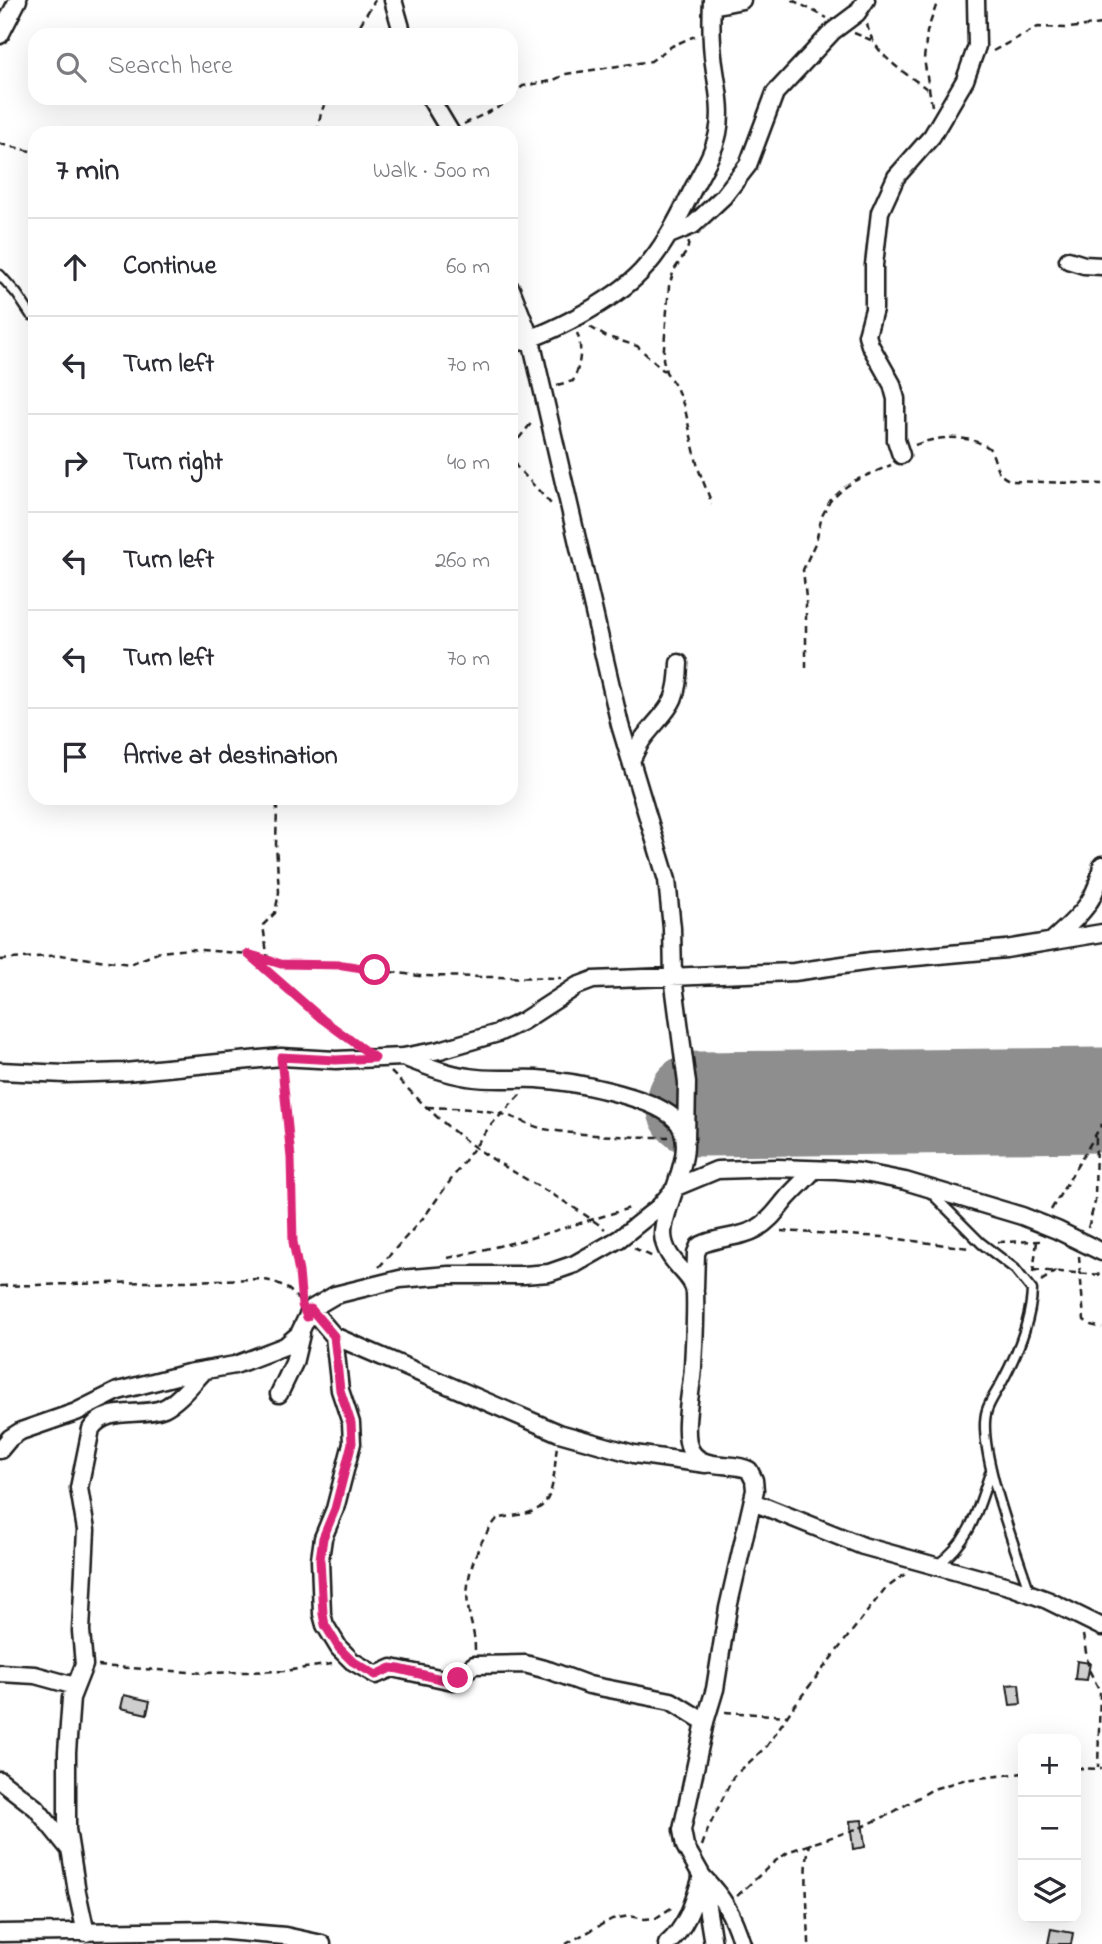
<!DOCTYPE html>
<html lang="en">
<head>
<meta charset="utf-8">
<style>
	:root { --surface:#fff; --page:#f7f7f7; --text:#2b2b33; --muted:#7c7c81; --line:#e1e1e2 }
	body { margin:0; font-family:"Indie Flower",sans-serif; background:var(--page); color:var(--text) }
	.controls { position:absolute; right:21px; bottom:21px; display:grid; overflow:hidden; border-radius:14px; box-shadow:0 7px 28px #0002 }
	.controls button { width:63px; height:63px; display:grid; place-items:center; padding:0; border:0; border-bottom:2px solid var(--line); background:var(--surface); color:var(--text); font:35px sans-serif }
	.stop { position:absolute; width:21px; height:21px; margin:-16px; border:5px solid #db2777; border-radius:50%; background:#fff }
	.stop.end { background:#db2777; border-color:#fff; box-shadow:0 2px 7px #0008 }
	.list { margin:0; padding:0; list-style:none }
	h2 { display:flex; justify-content:space-between; align-items:center; height:91px; margin:0; padding:0 28px; font-size:30px }
	h2 small { font-size:23px; font-weight:400; color:var(--muted) }
	.list li { display:grid; grid-template-columns:46px 1fr auto; gap:21px; align-items:center; box-sizing:border-box; height:98px; padding:0 28px; border-top:2px solid var(--line) }
	.list b { display:block; font-size:26px; white-space:nowrap }
	.list em { font-size:23px; font-style:normal; color:var(--muted) }
	.icon { flex:none; width:38px; height:38px; fill:none; stroke:currentColor; stroke-width:2; stroke-linecap:round; stroke-linejoin:round }
	.map { position:relative; flex:none; width:1102px; height:1944px; overflow:hidden }
	.search { position:absolute; background:var(--surface); box-shadow:0 7px 28px #0002; left:28px; top:28px; width:490px; height:77px; display:flex; align-items:center; gap:18px; box-sizing:border-box; padding:0 24px; border-radius:21px; color:var(--muted); font-size:26px }
	.panel { position:absolute; background:var(--surface); box-shadow:0 7px 28px #0002; left:28px; top:126px; width:490px; height:679px; border-radius:21px }
	.map>svg:first-child { display:block }
	.lines { fill:none; stroke-linecap:round; stroke-linejoin:round }
	.runway { stroke:#8e8e8e; stroke-width:105 }
	.building { fill:#cecece; stroke:#1c1c1c; stroke-width:2 }
	.service-casing { stroke:#1c1c1c; stroke-width:13 }
	.minor-casing { stroke:#1c1c1c; stroke-width:21 }
	.path { stroke:#1c1c1c; stroke-width:2.5; stroke-dasharray:7 5; stroke-linecap:butt }
	.service { stroke:#fff; stroke-width:8 }
	.minor { stroke:#fff; stroke-width:16 }
	.route { stroke:#db2777; stroke-width:9 }
</style>
</head>
<body>
<div class="map">
<svg width="1102" height="1944" viewBox="0 0 1102 1944">
	<rect width="100%" height="100%" fill="#fff"/>
	<filter id="ink" filterUnits="userSpaceOnUse"><feTurbulence type="fractalNoise" baseFrequency=".0143" numOctaves="2"/><feDisplacementMap in="SourceGraphic" scale="14" xChannelSelector="R" yChannelSelector="G"/><feConvolveMatrix kernelMatrix="1 2 1 2 8 2 1 2 1" color-interpolation-filters="sRGB"/></filter>
	<g filter="url(#ink)">
		<g class="lines">
			<!-- runway -->
			<path class="runway" d="M 699,1104 L 1102,1100"/>
		</g>
		<!-- building -->
		<path class="building" d="M 1077,1661 L 1090,1663 L 1087,1680 L 1075,1679 Z
			M 1019,1684 L 1021,1704 L 1010,1705 L 1007,1685 Z
			M 124,1695 L 150,1701 L 147,1714 L 121,1708 Z
			M 862,1820 L 865,1847 L 853,1849 L 850,1821 Z
			M 1051,1929 L 1073,1933 L 1071,1944 L 1048,1944 Z"/>
		<g class="lines">
			<defs>
				<path id="service" d="M 0,275 L 17,294 L 31,315
					M 932,1194 L 981,1243 L 1015,1269 L 1032,1290 C 1031,1322 1017,1354 1002,1382 C 997,1391 990,1401 987,1410 C 975,1446 1018,1555 1030,1593
					M 937,1565 C 971,1541 977,1511 990,1473"/>
				<path id="minor" d="M 393,0 L 403,35
					M 712,6 L 742,0
					M 0,35 L 18,0
					M 430,98 L 451,133
					M 669,235 L 693,225 L 723,197 L 748,165 L 775,93 L 833,31 L 857,13 L 866,0
					M 1068,260 L 1084,265 L 1102,266
					M 511,289 L 531,340 L 620,725 L 667,880 L 672,928 L 673,977 L 687,1083 L 686,1139
					M 511,344 C 548,336 614,300 641,272 C 664,248 679,217 694,187 C 703,170 714,152 718,133 C 723,111 717,86 714,64 C 711,43 711,21 712,0
					M 901,455 L 896,440 L 896,399 L 892,384 L 870,345 L 867,335 L 874,309 L 874,265 L 880,212 L 896,177 L 932,136 L 965,80 L 977,46 L 976,0
					M 631,761 C 635,753 639,743 645,736 C 669,706 678,705 679,663
					M 1053,940 C 1079,916 1097,902 1102,865
					M 403,1057 C 424,1065 446,1074 468,1077 C 491,1081 515,1078 537,1079 C 571,1081 650,1096 674,1118 C 704,1144 663,1202 663,1234 C 664,1263 694,1273 695,1293 C 696,1317 694,1343 693,1367 C 692,1389 681,1433 691,1451 C 703,1471 732,1461 749,1470 L 754,1480 L 755,1490 L 728,1608 L 715,1689 L 705,1722 L 682,1830 L 685,1846 L 702,1876 L 713,1944
					M 0,1071 L 65,1074 L 125,1072 L 281,1057 L 336,1060 L 403,1057 L 440,1050 L 498,1033 L 523,1021 L 577,986 L 593,980 L 794,972 L 871,961 L 1006,949 L 1102,933
					M 695,1288 L 696,1253 L 699,1246 C 717,1236 738,1239 756,1229 C 770,1221 777,1210 787,1198 C 795,1189 805,1180 813,1171
					M 311,1309 L 334,1336 L 559,1433 L 634,1454 L 706,1464
					M 334,1336 L 340,1390 L 351,1423 L 352,1443 L 335,1509 L 323,1538 L 320,1559 L 322,1614 L 325,1625 L 339,1648 L 352,1661 L 376,1675 L 392,1668 L 453,1681 L 474,1665 L 525,1664 L 551,1671 L 589,1685 L 671,1701 L 705,1722
					M 279,1394 L 294,1363 L 301,1334
					M 0,1450 L 10,1438 L 21,1431 L 76,1412 L 118,1391 L 188,1373 L 235,1365 L 285,1346 L 299,1334 L 311,1309 L 335,1295 L 400,1279 L 449,1275 L 523,1275 L 549,1273 L 575,1264 L 619,1239 L 659,1207 L 676,1187 L 717,1170 L 777,1168 L 836,1170 L 860,1172 L 905,1181 L 1022,1216 L 1057,1230 L 1102,1252
					M 753,1502 L 863,1546 L 1012,1587 L 1047,1600 L 1102,1627
					M 0,1673 L 35,1675 L 75,1686
					M 0,1780 L 36,1808 L 70,1850
					M 0,1933 L 215,1930 L 285,1936 L 322,1944
					M 86,1933 L 77,1892 L 67,1829 L 67,1752 L 71,1698 L 84,1665 L 81,1631 L 86,1530 L 79,1488 L 91,1429 C 106,1405 141,1418 164,1408 C 179,1401 193,1382 205,1370
					M 667,1944 C 688,1926 694,1901 702,1876 C 724,1899 732,1913 742,1944"/>
			</defs>
			<!-- service casing -->
			<use href="#service" class="service-casing"/>
			<!-- minor casing -->
			<use href="#minor" class="minor-casing"/>
			<!-- path -->
			<path class="path" d="M 792,0 L 827,18
				M 867,24 C 873,55 903,71 927,89
				M 854,33 L 871,40
				M 354,35 L 375,0
				M 993,51 L 1038,27 L 1069,28 L 1102,24
				M 511,96 L 523,86 L 552,81 L 566,74 L 651,61 L 672,46 L 695,36
				M 932,106 L 924,59 L 927,32 L 938,0
				M 464,124 L 501,106 L 509,98
				M 317,133 L 321,113 L 327,98
				M 0,144 L 35,152
				M 689,242 L 687,251 L 674,270 L 669,286 L 663,359 L 666,372 L 676,387 L 685,409 L 698,468 L 712,504
				M 590,327 L 605,336 L 637,346 L 664,371
				M 557,385 L 573,381 C 580,367 583,347 577,333
				M 915,445 C 937,436 969,434 989,448 C 999,463 992,474 1012,481 L 1102,484
				M 511,448 L 533,421
				M 511,451 L 516,466 L 552,505
				M 33,452 L 35,452
				M 806,668 L 806,598 L 803,570 L 816,541 L 822,516 L 830,501 L 843,489 L 854,481 L 891,465
				M 251,956 L 322,1019 L 356,1044
				M 0,960 L 60,955 L 130,964 L 160,952 L 190,949 L 248,954 L 281,964 L 343,965 L 419,976 L 561,978
				M 268,961 L 263,925 L 275,913 L 279,892 L 276,844 L 277,807 L 274,798
				M 283,1071 L 291,1158 L 291,1218 L 301,1297
				M 391,1072 C 418,1099 445,1127 476,1148 C 518,1177 564,1198 605,1229
				M 427,1107 C 451,1108 475,1108 498,1113 C 514,1116 528,1125 544,1129 C 584,1136 628,1137 669,1137
				M 1051,1210 L 1102,1124
				M 1088,1228 L 1095,1202 L 1096,1134
				M 781,1231 L 883,1237 L 969,1248
				M 998,1242 L 1040,1241
				M 634,1248 L 653,1257
				M 1079,1256 L 1084,1320 L 1091,1325 L 1102,1328
				M 448,1258 L 524,1240 L 630,1208
				M 379,1267 L 424,1217 L 490,1126 L 521,1094
				M 1033,1270 L 1102,1275
				M 1033,1273 L 1037,1241
				M 1041,1281 L 1056,1271
				M 0,1286 L 257,1279 C 276,1281 288,1285 300,1302
				M 1083,1635 L 1089,1670 L 1100,1691 L 1098,1768
				M 475,1650 C 475,1631 470,1623 468,1606 C 464,1577 478,1541 497,1519 C 510,1515 528,1516 539,1508 C 556,1498 554,1464 557,1446
				M 98,1666 L 204,1673 L 284,1671 L 332,1664
				M 725,1712 L 788,1716
				M 1076,1768 L 1102,1769
				M 702,1846 L 708,1829 L 733,1777 L 767,1746 L 794,1706 L 884,1590 L 905,1574
				M 737,1896 L 774,1862 L 790,1851 L 862,1827 L 890,1814 L 933,1789 L 963,1780 L 1023,1773
				M 566,1944 L 612,1919 L 629,1916 L 644,1919 L 656,1918 L 674,1906
				M 809,1944 C 809,1922 802,1859 811,1843"/>
			<!-- service -->
			<use href="#service" class="service"/>
			<!-- minor -->
			<use href="#minor" class="minor"/>
		</g>
	</g>
	<g class="lines" filter="url(#ink)">
		<!-- route -->
		<path class="route" d="M 375,970 L 343,965 L 281,964 L 248,954 L 322,1019 L 375,1058 L 336,1060 L 281,1057 L 291,1158 L 293,1242 L 299,1272 L 302,1305 L 307,1317 L 311,1309 L 334,1336 L 340,1390 L 351,1423 L 352,1443 L 335,1509 L 323,1538 L 320,1559 L 323,1614 L 325,1625 L 339,1648 L 352,1661 L 376,1675 L 391,1668 L 399,1669 L 449,1681 L 458,1678"/>
	</g>
</svg>
<div class="controls">
<button>+</button>
<button>−</button>
<button><svg class="icon" aria-label="layers" viewBox="0 0 24 24"><path d="M12 4l9 5-9 5-9-5zM3 14l9 5 9-5"/></svg></button>
</div>
<div class="stop" style="left:375px;top:970px"></div>
<div class="stop end" style="left:458px;top:1678px"></div>
<div class="search"><svg class="icon" aria-label="search" viewBox="0 0 24 24"><circle cx="10" cy="10" r="6"/><path d="M15 15l6 6"/></svg>Search here</div>
<section class="panel">
<h2>7 min<small>Walk · 500 m</small></h2>
<ul class="list">
<li><svg class="icon" aria-label="ahead" viewBox="0 0 24 24"><path d="M12 20V5M6 11l6-6 6 6"/></svg><div><b>Continue</b></div><em>60 m</em></li>
<li><svg class="icon" aria-label="left" viewBox="0 0 24 24"><path d="M17 20v-9H6M10 6l-5 5 5 5"/></svg><div><b>Turn left</b></div><em>70 m</em></li>
<li><svg class="icon" aria-label="right" viewBox="0 0 24 24"><path d="M7 20v-9h11M14 6l5 5-5 5"/></svg><div><b>Turn right</b></div><em>40 m</em></li>
<li><svg class="icon" aria-label="left" viewBox="0 0 24 24"><path d="M17 20v-9H6M10 6l-5 5 5 5"/></svg><div><b>Turn left</b></div><em>260 m</em></li>
<li><svg class="icon" aria-label="left" viewBox="0 0 24 24"><path d="M17 20v-9H6M10 6l-5 5 5 5"/></svg><div><b>Turn left</b></div><em>70 m</em></li>
<li><svg class="icon" aria-label="arrive" viewBox="0 0 24 24"><path d="M6 21V4h12l-3 4 3 4H6"/></svg><div><b>Arrive at destination</b></div></li>
</ul>
</section>
</div>
</body>
</html>
